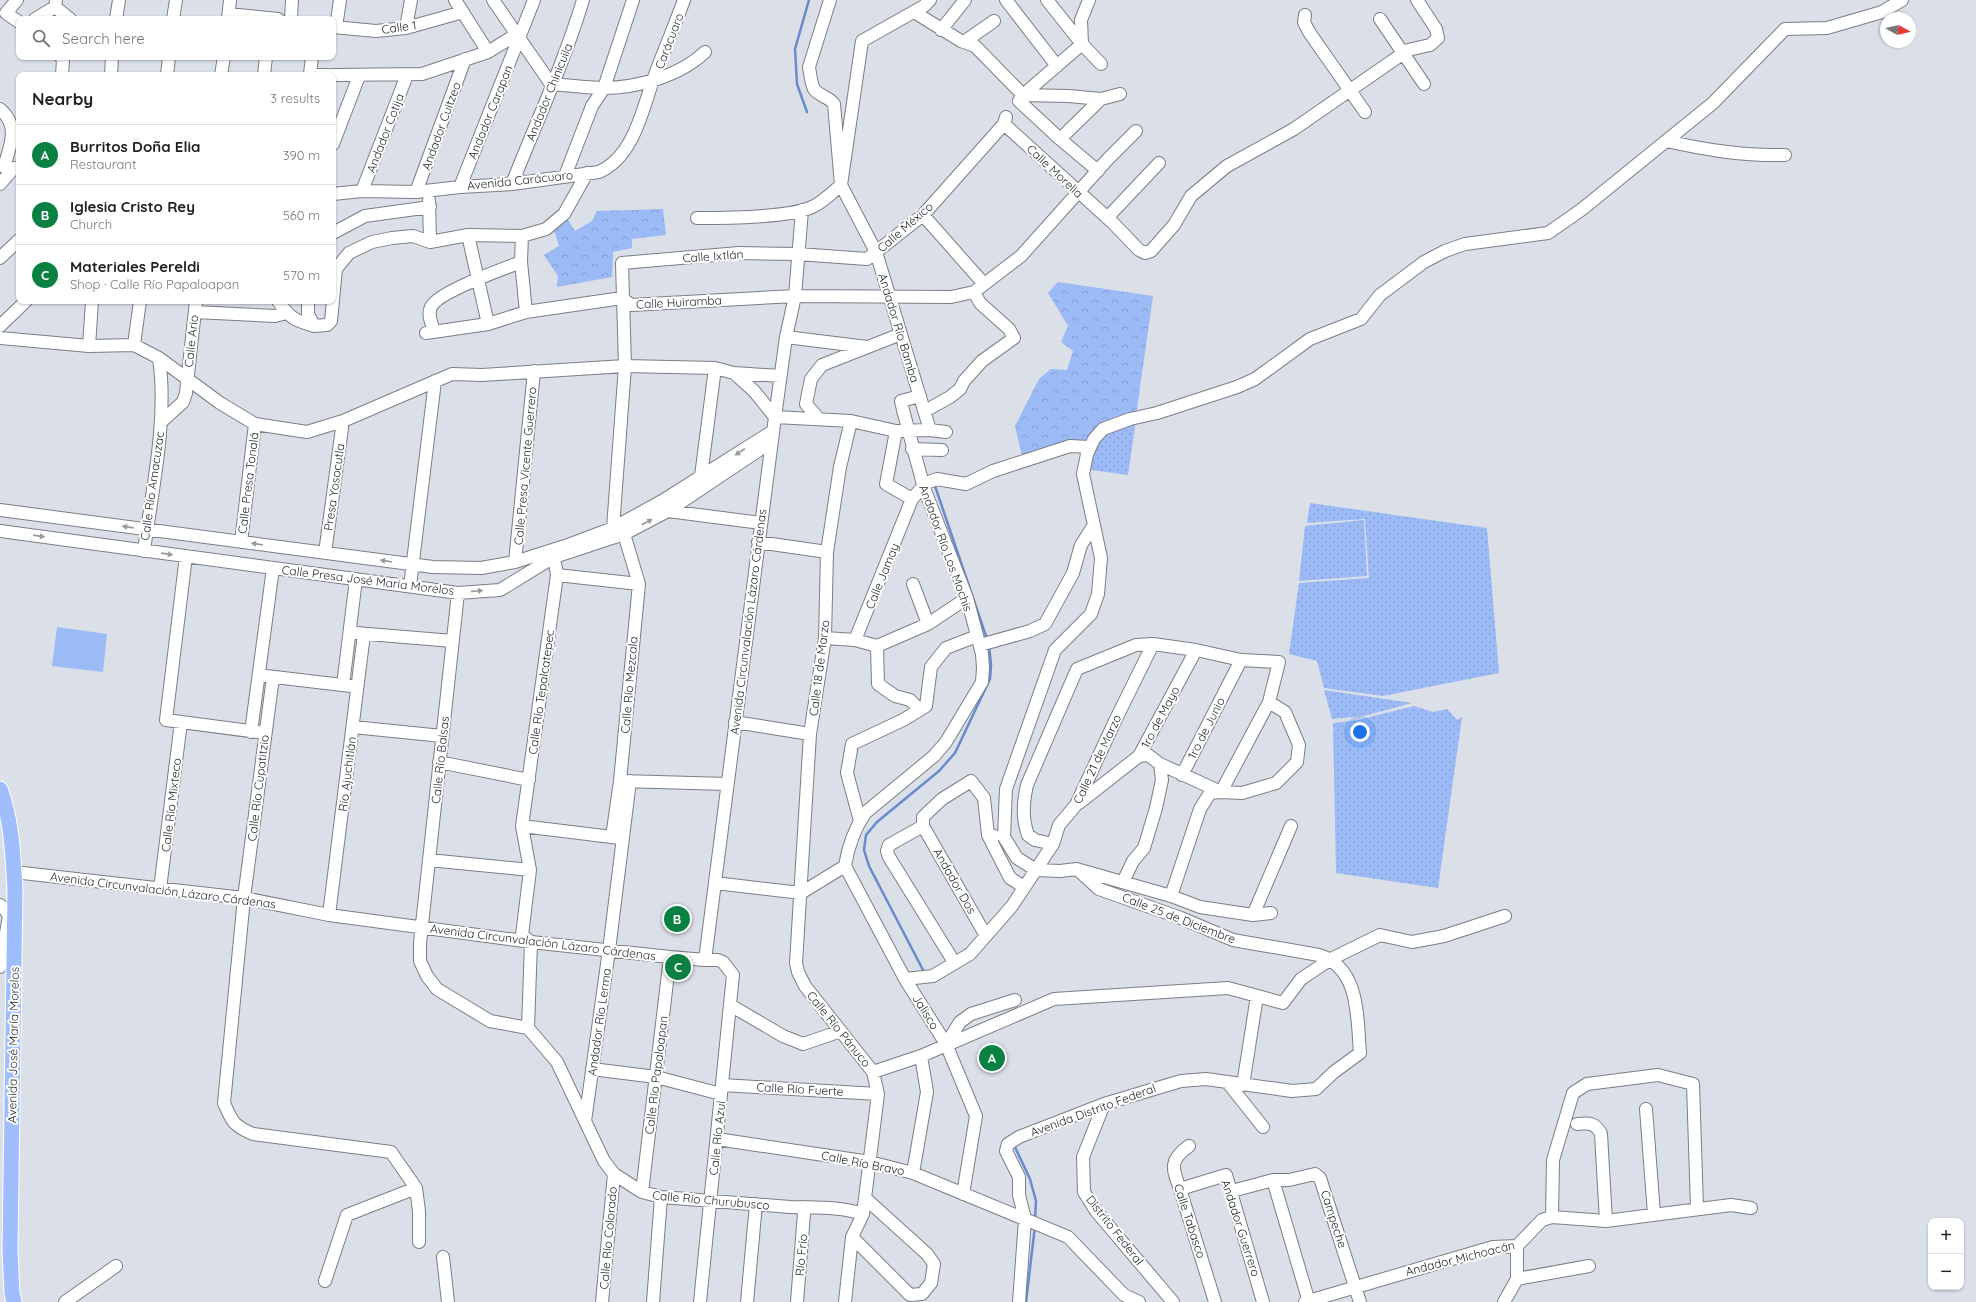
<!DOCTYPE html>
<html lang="en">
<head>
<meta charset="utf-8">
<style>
	:root { --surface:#fff; --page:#f2f2f2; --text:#222; --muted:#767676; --line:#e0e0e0; --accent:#0b8043 }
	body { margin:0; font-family:Quicksand,sans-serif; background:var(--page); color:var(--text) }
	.controls { position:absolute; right:12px; bottom:12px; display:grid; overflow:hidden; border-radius:8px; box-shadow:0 1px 3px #0004 }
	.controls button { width:36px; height:36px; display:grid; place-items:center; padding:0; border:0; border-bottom:1px solid var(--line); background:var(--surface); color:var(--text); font:20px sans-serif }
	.compass { position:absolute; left:1880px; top:12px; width:36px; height:36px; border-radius:50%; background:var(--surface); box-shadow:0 1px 3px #0004; rotate:98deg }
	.you { position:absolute; left:1360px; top:732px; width:14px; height:14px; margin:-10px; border:3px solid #fff; border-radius:50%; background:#1a73e8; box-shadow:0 0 0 6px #1a73e833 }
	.badge { display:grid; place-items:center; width:26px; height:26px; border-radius:50%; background:var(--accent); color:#fff; font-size:13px; font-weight:700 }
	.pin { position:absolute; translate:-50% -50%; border:2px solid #fff; box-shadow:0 1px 4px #0006 }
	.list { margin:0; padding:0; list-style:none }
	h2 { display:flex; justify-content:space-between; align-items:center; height:52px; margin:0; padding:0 16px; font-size:17px }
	h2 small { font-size:13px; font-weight:400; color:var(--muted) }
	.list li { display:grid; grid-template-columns:26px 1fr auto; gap:12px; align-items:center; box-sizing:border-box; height:60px; padding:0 16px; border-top:1px solid var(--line) }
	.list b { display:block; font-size:15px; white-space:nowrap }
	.list p { margin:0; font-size:13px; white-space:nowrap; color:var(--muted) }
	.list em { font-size:13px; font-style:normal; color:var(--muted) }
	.icon { flex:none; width:22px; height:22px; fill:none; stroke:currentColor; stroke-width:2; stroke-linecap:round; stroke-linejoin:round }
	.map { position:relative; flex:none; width:1976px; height:1302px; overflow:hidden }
	.search { position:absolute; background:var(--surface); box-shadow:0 1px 3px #0004; left:16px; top:16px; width:320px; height:44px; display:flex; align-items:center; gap:10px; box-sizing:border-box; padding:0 14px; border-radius:8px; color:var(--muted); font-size:15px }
	.panel { position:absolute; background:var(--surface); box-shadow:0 1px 3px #0004; left:16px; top:72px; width:320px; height:232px; border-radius:8px }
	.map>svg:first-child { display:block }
	.grass { fill:url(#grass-dots) }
	.forest { fill:url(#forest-crowns) }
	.pitch { fill:#9bbaf6 }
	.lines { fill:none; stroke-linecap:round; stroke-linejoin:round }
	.stream { stroke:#688acf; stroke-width:2.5 }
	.minor-casing { stroke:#7a7e86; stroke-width:14 }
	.major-casing { stroke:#fff; stroke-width:17 }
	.minor { stroke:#fff; stroke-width:12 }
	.major { stroke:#a0befe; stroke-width:15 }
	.oneway { fill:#999a9c }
	.labels { text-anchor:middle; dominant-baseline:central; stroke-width:4; stroke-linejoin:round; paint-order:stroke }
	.street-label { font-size:12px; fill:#1d1f22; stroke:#fff }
</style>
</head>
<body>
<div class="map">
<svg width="1976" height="1302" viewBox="0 0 1976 1302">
	<defs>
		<pattern id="grass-dots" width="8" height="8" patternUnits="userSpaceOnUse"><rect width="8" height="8" fill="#9bbaf6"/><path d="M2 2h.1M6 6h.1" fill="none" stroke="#859fd3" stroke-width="1.8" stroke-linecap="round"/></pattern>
		<pattern id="forest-crowns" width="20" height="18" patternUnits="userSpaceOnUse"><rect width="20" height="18" fill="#9bbaf6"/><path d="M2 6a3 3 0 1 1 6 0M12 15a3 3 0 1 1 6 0" fill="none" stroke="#859fd3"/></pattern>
	</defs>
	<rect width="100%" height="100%" fill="#dbdfe8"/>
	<!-- grass -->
	<path class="grass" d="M 1136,419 L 1128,475 L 1085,469 L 1095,439 Z
		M 1310,503 L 1487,528 L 1499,673 L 1383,696 L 1324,688 L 1317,661 L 1289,654 L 1299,583 L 1369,578 L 1365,519 L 1307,523 Z
		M 1364,520 L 1367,576 L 1299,581 L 1305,526 Z
		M 1324,690 L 1412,703 L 1364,716 L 1332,719 Z
		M 1414,706 L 1433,712 L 1447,709 L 1457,720 L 1462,717 L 1438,888 L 1336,873 L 1333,723 L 1358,720 Z"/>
	<!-- forest -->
	<path class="forest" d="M 663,209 L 666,235 L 632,239 L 632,248 L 613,252 L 612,277 L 557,287 L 558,276 L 544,255 L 559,246 L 554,230 L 568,220 L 575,231 L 592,221 L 597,211 Z
		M 1058,282 L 1153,296 L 1136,416 L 1089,445 L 1023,461 L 1015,426 L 1039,379 L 1051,369 L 1067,370 L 1073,351 L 1061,342 L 1068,326 L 1048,293 Z"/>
	<!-- pitch -->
	<path class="pitch" d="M 57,627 L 107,634 L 103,672 L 52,666 Z"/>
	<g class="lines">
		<!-- stream -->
		<path class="stream" d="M 807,112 L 797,84 L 795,49 L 809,0
			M 935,486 L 987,639
			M 923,970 L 869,866 L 864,850 L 866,835 L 877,822 L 939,771 L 955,753 L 990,679 L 991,665 L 989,646
			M 1014,1145 L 1030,1179 L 1036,1201 L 1035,1219
			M 1026,1302 L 1035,1226"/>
		<defs>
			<path id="minor" d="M 17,0 L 6,13 L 19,22
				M 56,0 L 55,7 L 70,19
				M 455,0 L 488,52
				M 493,0 L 551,84 C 568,85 586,88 603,88 C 637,88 680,76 705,52
				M 830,0 L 809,67 C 810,73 811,83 814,89 C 819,96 829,97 834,104 L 841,185 L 876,252 L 930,430
				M 1006,0 L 1057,66
				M 1047,0 L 1082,44 L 1101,64
				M 914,12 L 961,41 L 975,46 L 1023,95 L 1019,101 L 1060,139 L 1098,171
				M 229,14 L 278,19
				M 1305,15 L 1304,22 L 1309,32 L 1365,112
				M 35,19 L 55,7
				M 116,19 L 119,0
				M 173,19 L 176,0
				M 228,19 L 230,0
				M 291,19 L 292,0
				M 1380,19 L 1424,84
				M 333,27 L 376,31 L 406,28 L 463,12
				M 336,27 L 340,0
				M 406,28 L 411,0
				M 941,30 L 965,0
				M 964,42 L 994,21
				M 1082,44 L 1081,20 L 1089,0
				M 61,57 L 63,60 L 62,75
				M 310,74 L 312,57
				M 111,75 L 112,57
				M 167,75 L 169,57
				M 221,75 L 224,57
				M 264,75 L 266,57
				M 309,75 L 328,75
				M 333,75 L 422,74 L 488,52 L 517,34
				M 1023,95 L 1069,96 L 1101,99 L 1120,94
				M 1023,95 L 1082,44
				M 0,109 C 20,126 10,146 4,167
				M 1006,117 L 1004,124 L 1112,222 L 1139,250 L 1145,253 L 1151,251 L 1174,225 L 1191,196 L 1227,166 L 1294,129 L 1408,50 L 1430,45 L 1438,38 L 1436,29 L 1417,0
				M 1060,139 L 1101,99
				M 1666,141 C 1707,150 1743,156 1785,155
				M 333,144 L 359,76
				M 565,176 L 592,106 L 604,88 L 633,0
				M 0,184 L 14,168
				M 512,184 C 536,123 564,63 583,0
				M 460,187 L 534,0
				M 362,191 L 407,75
				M 416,192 L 465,59
				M 333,194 L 362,191 L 416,192 L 460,187 L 512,184 L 599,172 C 633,157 642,112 653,80 C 663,53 674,27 684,0
				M 429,200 L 430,242
				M 802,210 L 795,296 L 786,337 L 775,417 L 851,421 L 896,431 L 930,430 L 946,432
				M 923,215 L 984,284
				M 697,218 C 724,218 792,218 814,206 C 824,201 833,192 841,185 L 862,41 L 924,6 L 930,0
				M 1107,218 L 1159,163
				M 333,233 L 365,216 L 430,207
				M 468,235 L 488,324
				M 522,236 L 521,262 L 526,312
				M 0,258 L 19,240
				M 278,301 C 291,319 294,320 314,326 L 308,314 L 308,301
				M 195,312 L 275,316 L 287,313
				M 0,326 L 26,301
				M 314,326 L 327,325 L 331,321 L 336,269 L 349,253 L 372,242 L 392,238 L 413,236 L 430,242 L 468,235 L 522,236 L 546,229 L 564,214 L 587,173
				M 434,331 C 432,324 427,315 431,307 C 438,292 503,269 521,262
				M 426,333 L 488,324 L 526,312 L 622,298 L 631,305 L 795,296 L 951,297 L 974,292 L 1021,256 L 1108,159 L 1136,131
				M 786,337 L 867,347
				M 0,338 L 89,346 L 134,345 L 159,358 L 220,403 L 255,424 L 307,432 L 343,421 L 452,374 L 482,375 L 625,366 L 715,368 L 734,373 L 754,391 L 775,417 L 705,960
				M 134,345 L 140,301
				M 89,346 L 92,301
				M 734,373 L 780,376
				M 920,396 L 901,401 L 903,410 L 924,488 L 967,598 L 982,654 L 983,668 L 982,682 L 946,742 L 934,756 L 865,813 C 854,830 848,846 845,866 L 905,979 L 946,1044 L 976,1116 L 963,1194
				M 925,411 L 950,397 L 960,389 L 964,381 L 982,361 L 1014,338 L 1009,329 L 980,303 L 974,292
				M 818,418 L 806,404 L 811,379 L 822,365 L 901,334
				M 161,422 L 183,402 L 186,393 L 196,301
				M 896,431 L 886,484 L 912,499
				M 912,449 L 942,450
				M 701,476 L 715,368
				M 0,510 L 433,567 L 481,568 L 515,562 L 565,546 L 613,528 L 662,501 L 773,431
				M 668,511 L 761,523
				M 0,531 L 458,593 L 500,590 L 554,557 L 624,534 L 668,511 L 771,442
				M 241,542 L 255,424
				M 758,542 L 827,552
				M 144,551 C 152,490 168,419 159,358
				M 325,553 L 343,421
				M 186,556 L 166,720 L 265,733
				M 515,562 L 534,371
				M 557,575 L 639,584
				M 913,584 L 928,624
				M 410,586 L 435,381
				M 458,593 L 420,943 L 420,961 L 427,976 L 437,989 L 490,1021 L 528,1028 L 534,1035 L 557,1062 L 604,1161 L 614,1174 L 642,1192 L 661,1197 C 704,1200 747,1204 790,1207 C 814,1208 839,1206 863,1214
				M 356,633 L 453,641
				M 825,638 L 855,640 L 912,499 L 926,483 L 937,479 L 966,484 L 993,471 L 1070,446 L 1089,447
				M 855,640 L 877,646
				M 980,645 L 1030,631 L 1045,624 L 1073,573 L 1081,545 L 1094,525
				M 877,646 L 928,624 L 967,598
				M 877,646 L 878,684 L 895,696 L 910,700 L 919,709
				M 266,676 L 351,686
				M 273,677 L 244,898 L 224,1103 C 232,1122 234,1126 253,1134 L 391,1152 L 416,1188 L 419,1211 L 419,1242
				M 343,685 L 356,579
				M 735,722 L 810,734
				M 353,727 L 442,736
				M 251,732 L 273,568
				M 439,762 L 529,780
				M 1160,764 L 1221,792 L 1242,793 L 1276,783 L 1297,762 L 1299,745 L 1285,712 L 1269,702
				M 1182,775 L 1241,660
				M 622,781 L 727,784
				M 1079,803 L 1139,756 L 1196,650
				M 860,821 L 847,773 L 852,744 L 903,720 L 926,706 L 931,667 L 946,648 L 977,636
				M 522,826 L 620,838
				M 923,826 L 986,936
				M 994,836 L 988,835 L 1010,878 L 1024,887
				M 612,837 L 620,781 L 639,584 L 624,534 L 613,528 L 625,366 L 622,263 L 739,253 L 798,254 L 867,259 L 923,215 L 1004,124
				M 1053,844 L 1035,840 L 1028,835 C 1022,818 1023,803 1027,785 L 1077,669 L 1136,645 L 1153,644 L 1196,650 L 1241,660 L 1279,662 L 1269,702 L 1221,792 L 1210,793 L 1200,809 L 1171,896
				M 429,860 L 530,870
				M 1080,870 L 1171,896 L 1200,907 L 1253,915 L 1271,913
				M 14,872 L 244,898 L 329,915 L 531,942 L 670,957 L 705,960 L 718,960 L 723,962 L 733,975 L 700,1302
				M 1123,882 L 1133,861 L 1144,848 L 1156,808 L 1162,780 L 1160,764 L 1148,755 L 1139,756
				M 715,883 L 801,893 L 845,866
				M 160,889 L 181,722
				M 0,905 L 4,908 L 9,916 L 0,967
				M 329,915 L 364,634
				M 1253,915 L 1291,826
				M 954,962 L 889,857 L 887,851 L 889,845 L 923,826 L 923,817 L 942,799 L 971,781 L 984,798 L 988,835
				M 905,979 L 933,976 L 970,954 L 1012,906 L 1053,844 L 1059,825 L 1076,805 L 1115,721 L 1153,644
				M 730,1005 L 783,1036 L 803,1044 L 841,1031
				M 528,1028 L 531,942 L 522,935 L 530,870 L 522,826 L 557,575 L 554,557
				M 947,1043 L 960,1022 L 971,1014 L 1015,1000
				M 592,1069 L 656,1077 L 721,1094
				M 873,1072 L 921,1056 L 1054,999 L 1228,988 L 1283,1003 L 1301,979 L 1331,959 L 1380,935 L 1412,942 L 1444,936 L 1505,916
				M 1228,1083 L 1263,1127
				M 722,1085 L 878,1094
				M 1243,1085 L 1257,996
				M 1104,1104 L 1083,1157 L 1084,1192 L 1096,1211 L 1173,1302
				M 1646,1109 L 1654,1214
				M 585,1121 L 609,950 L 630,781
				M 1577,1124 C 1589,1123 1595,1122 1601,1134 L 1606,1221
				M 717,1139 L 870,1162 L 913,1173 L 1068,1237 L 1124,1295 L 1139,1302
				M 1189,1146 C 1169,1160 1172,1168 1180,1189 L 1215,1302
				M 913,1173 L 927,1092 L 921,1056
				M 1273,1180 L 1309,1302
				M 1180,1189 L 1226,1175 L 1263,1302
				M 1232,1191 L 1273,1180 L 1289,1180 L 1315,1174 L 1320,1178 L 1360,1302
				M 642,1192 L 670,957
				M 1552,1217 L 1553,1160 L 1573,1093 L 1587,1084 L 1658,1075 L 1693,1084 L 1697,1208
				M 852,1237 L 910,1295 L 922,1294 L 931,1283 L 934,1264 L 927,1254 L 865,1198
				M 443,1257 L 448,1302
				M 1517,1279 L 1589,1266
				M 325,1281 L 347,1215 L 416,1188
				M 65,1302 L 116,1266
				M 602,1302 L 614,1174
				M 653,1302 L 661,1197
				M 747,1302 L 756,1204
				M 797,1302 L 804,1213 L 802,1207
				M 845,1302 L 852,1237 L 863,1214 L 878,1094 L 873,1072 L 805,986 L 798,972 L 796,963 L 810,734 L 825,638 L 827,552 L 840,467 L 851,421
				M 1019,1302 L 1025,1219 L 1019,1195 L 1019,1177 L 1006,1151 L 1008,1144 L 1019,1137 L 1104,1104 L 1181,1081 L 1206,1079 L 1292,1091 L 1316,1089 L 1334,1072 L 1360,1053 C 1357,1017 1360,968 1319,955 L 1233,940 L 1181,918 L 1099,889 L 1077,869 L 1060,871 L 1036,870 L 1017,858 L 1004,837 L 1006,789 L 1055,650 L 1091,614 L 1098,594 L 1101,558 L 1083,474 L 1087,454 L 1094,439 L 1103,429 L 1130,419 L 1157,413 L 1237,387 L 1255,379 L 1310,339 L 1361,319 L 1380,295 L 1424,262 L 1445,251 L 1465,244 L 1548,233 L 1581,210 L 1713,103 L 1785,29 L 1827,28 L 1882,12 L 1902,0
				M 1305,1302 L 1493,1247 L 1517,1246 L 1542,1220 L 1552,1217 L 1606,1221 L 1731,1205 L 1751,1208
				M 1504,1302 L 1517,1279 L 1517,1246"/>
			<path id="major" d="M 0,789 C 12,821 13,856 15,890 L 10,1250 L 12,1293 L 14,1302"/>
		</defs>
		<!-- minor casing -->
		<use href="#minor" class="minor-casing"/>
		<!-- major casing -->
		<use href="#major" class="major-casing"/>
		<!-- minor -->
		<use href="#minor" class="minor"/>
		<!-- major -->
		<use href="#major" class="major"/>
	</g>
	<!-- one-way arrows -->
	<defs><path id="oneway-solid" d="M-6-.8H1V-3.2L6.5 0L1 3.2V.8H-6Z"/></defs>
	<g class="oneway">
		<use href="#oneway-solid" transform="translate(740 452) rotate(147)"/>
		<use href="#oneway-solid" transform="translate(647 522) rotate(-28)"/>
		<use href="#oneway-solid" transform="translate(128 527) rotate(-172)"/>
		<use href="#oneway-solid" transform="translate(39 536) rotate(8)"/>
		<use href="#oneway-solid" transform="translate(257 544) rotate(-172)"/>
		<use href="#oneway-solid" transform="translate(167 554) rotate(8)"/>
		<use href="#oneway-solid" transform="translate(386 561) rotate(-172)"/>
		<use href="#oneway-solid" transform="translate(477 591) rotate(-4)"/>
	</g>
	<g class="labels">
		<!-- street labels -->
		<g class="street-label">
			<text transform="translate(399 27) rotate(-8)">Calle 1</text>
			<text transform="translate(669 41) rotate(-69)">Carácuaro</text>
			<text transform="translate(549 92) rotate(-68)">Andador Chinicuila</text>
			<text transform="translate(490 112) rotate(-68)">Andador Carapan</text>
			<text transform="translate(441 126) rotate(-70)">Andador Cuitzeo</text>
			<text transform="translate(385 133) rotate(-69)">Andador Cotija</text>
			<text transform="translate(1055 171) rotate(43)">Calle Morelia</text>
			<text transform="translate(520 180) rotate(-6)">Avenida Carácuaro</text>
			<text transform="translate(905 227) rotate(-41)">Calle México</text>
			<text transform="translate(713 256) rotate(-4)">Calle Ixtlán</text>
			<text transform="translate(679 302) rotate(-3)">Calle Huiramba</text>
			<text transform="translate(899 328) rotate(73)">Andador Río Bamba</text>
			<text transform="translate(191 341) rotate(-84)">Calle Ario</text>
			<text transform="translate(525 466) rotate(-85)">Calle Presa Vicente Guerrero</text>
			<text transform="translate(248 483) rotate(-83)">Calle Presa Tonalá</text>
			<text transform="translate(152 486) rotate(-82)">Calle Río Amacuzac</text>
			<text transform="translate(334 487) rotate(-82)">Presa Yosocutla</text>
			<text transform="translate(946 548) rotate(70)">Andador Río Los Mochis</text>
			<text transform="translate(882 576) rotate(-68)">Calle Jamay</text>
			<text transform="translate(368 580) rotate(7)">Calle Presa José María Morelos</text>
			<text transform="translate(748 622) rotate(-83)">Avenida Circunvalación Lázaro Cárdenas</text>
			<text transform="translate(819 668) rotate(-83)">Calle 18 de Marzo</text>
			<text transform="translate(629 685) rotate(-85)">Calle Río Mezcala</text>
			<text transform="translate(541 692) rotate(-82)">Calle Río Tepalcatepec</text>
			<text transform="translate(1160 717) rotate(-62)">1ro de Mayo</text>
			<text transform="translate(1206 728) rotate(-63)">1ro de Junio</text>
			<text transform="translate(1097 759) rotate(-65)">Calle 21 de Marzo</text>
			<text transform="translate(440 760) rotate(-84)">Calle Río Balsas</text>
			<text transform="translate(347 774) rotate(-83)">Río Ajuchitlán</text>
			<text transform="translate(258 788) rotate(-83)">Calle Río Cupatitzio</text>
			<text transform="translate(171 805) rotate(-83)">Calle Río Mixteco</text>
			<text transform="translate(955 881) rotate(60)">Andador Dos</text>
			<text transform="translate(163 890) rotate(7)">Avenida Circunvalación Lázaro Cárdenas</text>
			<text transform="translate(1179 918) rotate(21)">Calle 25 de Diciembre</text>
			<text transform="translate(543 942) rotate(7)">Avenida Circunvalación Lázaro Cárdenas</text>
			<text transform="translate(926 1012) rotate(58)">Jalisco</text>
			<text transform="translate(599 1022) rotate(-82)">Andador Río Lerma</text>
			<text transform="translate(839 1029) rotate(51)">Calle Río Pánuco</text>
			<text transform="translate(13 1045) rotate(-89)">Avenida José María Morelos</text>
			<text transform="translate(656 1075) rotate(-83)">Calle Río Papaloapan</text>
			<text transform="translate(800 1089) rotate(3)">Calle Río Fuerte</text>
			<text transform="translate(1093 1110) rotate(-20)">Avenida Distrito Federal</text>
			<text transform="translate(717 1138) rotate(-84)">Calle Río Azul</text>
			<text transform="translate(863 1163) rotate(11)">Calle Río Bravo</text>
			<text transform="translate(711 1200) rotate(5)">Calle Río Churubusco</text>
			<text transform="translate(1334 1219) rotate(72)">Campeche</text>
			<text transform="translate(1190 1221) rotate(72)">Calle Tabasco</text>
			<text transform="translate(1241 1228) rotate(72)">Andador Guerrero</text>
			<text transform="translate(1115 1230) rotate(52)">Distrito Federal</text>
			<text transform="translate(608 1238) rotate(-85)">Calle Río Colorado</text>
			<text transform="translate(801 1255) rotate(-85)">Río Frío</text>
			<text transform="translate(1460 1258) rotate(-14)">Andador Michoacán</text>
		</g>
	</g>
</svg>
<div class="controls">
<button>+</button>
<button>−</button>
</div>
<svg class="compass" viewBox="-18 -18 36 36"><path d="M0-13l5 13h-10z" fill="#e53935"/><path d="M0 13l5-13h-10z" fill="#767676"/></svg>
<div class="you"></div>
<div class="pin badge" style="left:992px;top:1058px">A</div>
<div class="pin badge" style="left:677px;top:919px">B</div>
<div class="pin badge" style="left:678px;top:967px">C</div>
<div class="search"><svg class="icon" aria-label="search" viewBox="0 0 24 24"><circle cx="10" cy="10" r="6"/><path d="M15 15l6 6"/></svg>Search here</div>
<section class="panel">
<h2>Nearby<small>3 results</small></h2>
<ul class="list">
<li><span class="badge">A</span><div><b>Burritos Doña Elia</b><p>Restaurant</p></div><em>390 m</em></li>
<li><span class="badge">B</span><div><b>Iglesia Cristo Rey</b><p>Church</p></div><em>560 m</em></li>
<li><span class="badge">C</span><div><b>Materiales Pereldi</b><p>Shop · Calle Río Papaloapan</p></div><em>570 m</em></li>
</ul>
</section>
</div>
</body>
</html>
